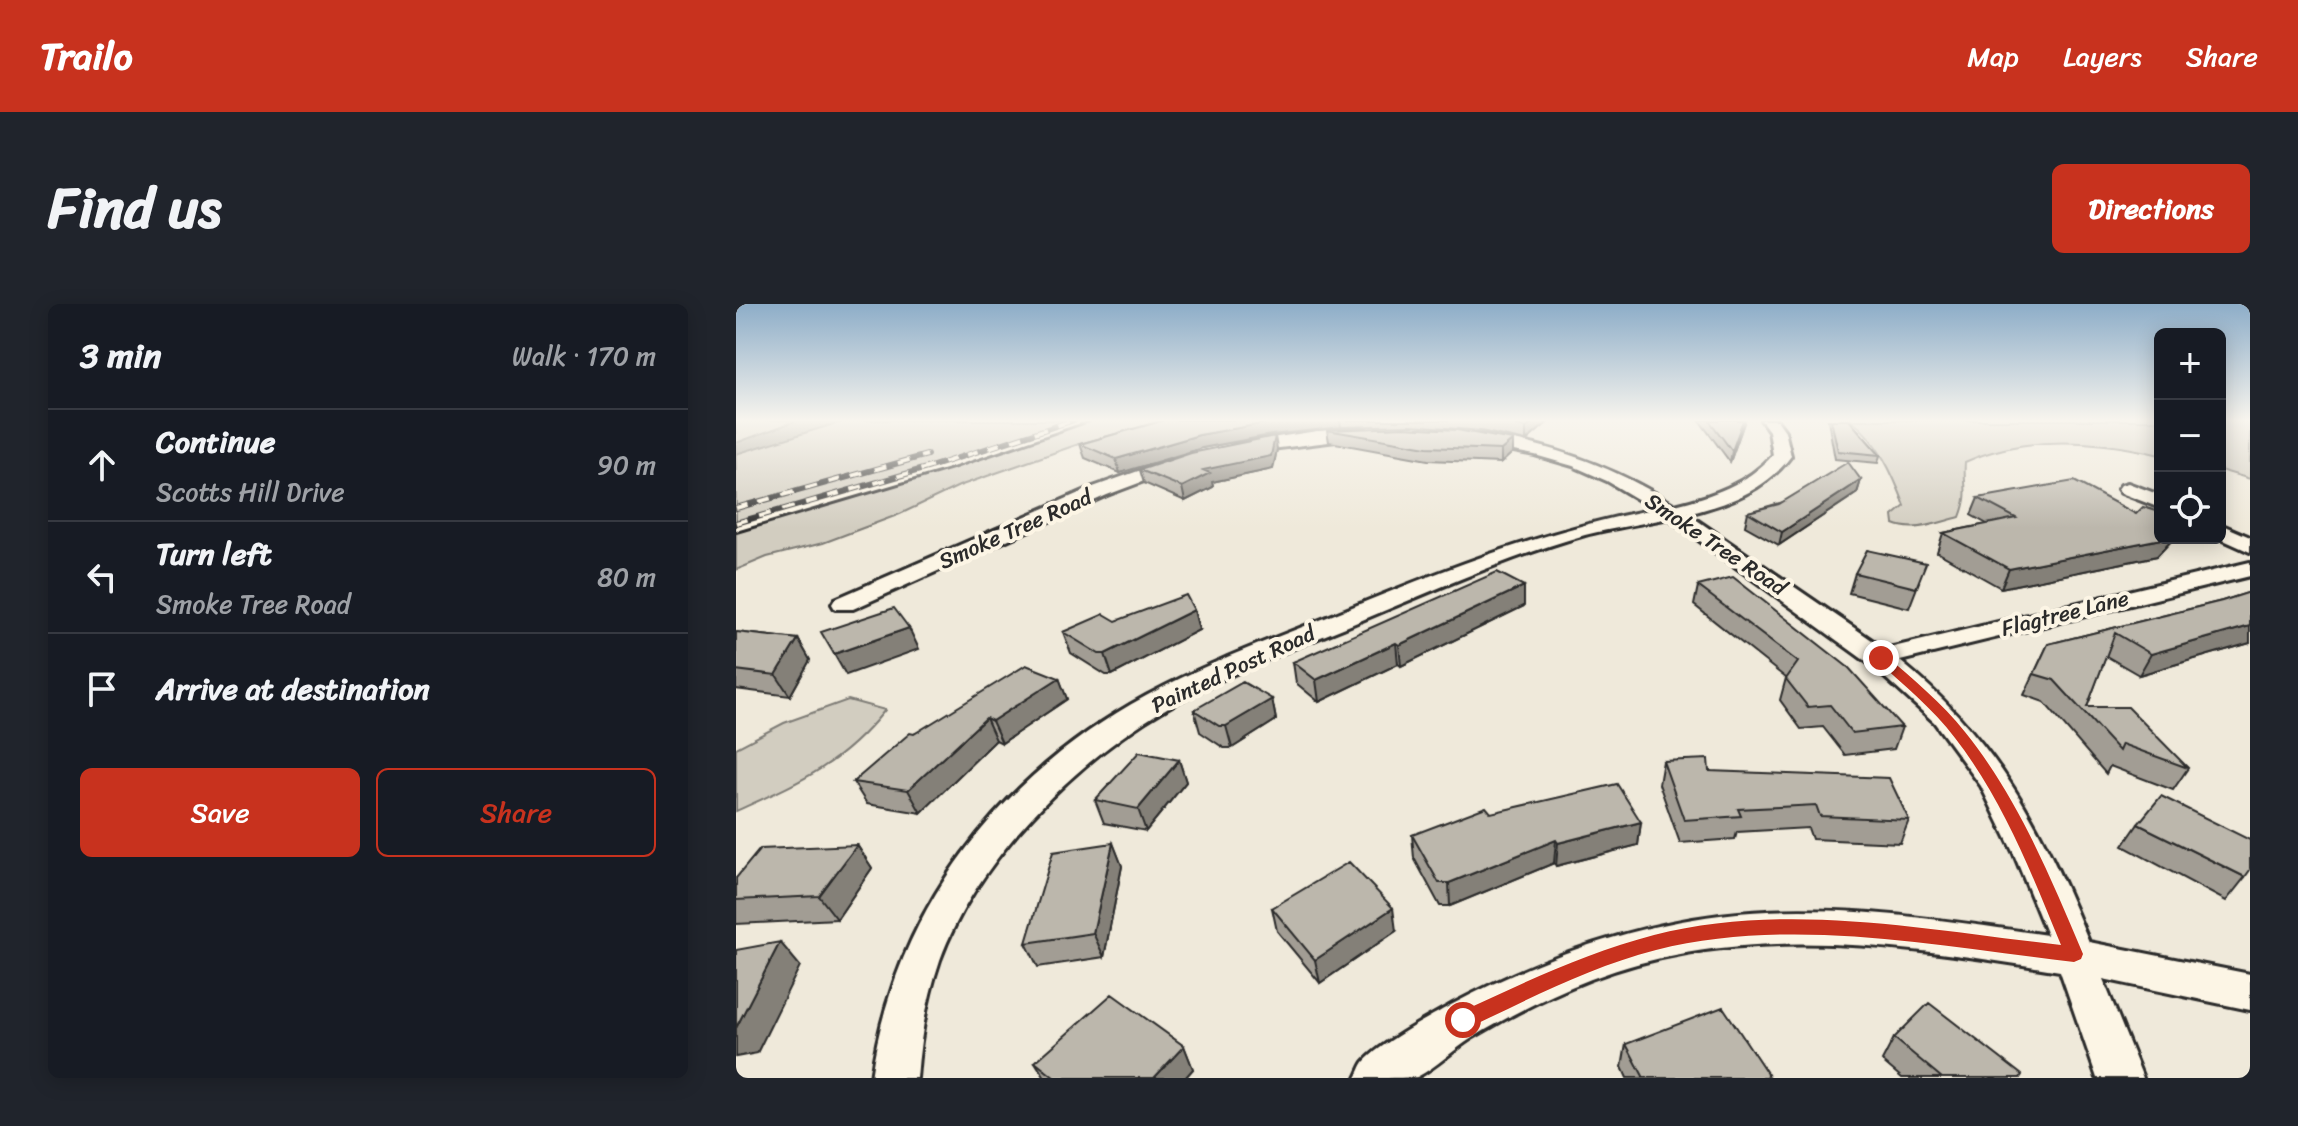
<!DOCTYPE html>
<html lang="en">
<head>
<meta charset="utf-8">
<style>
	:root { --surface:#171b24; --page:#20242c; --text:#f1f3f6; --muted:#9ea1a6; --line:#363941; --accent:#c8321e }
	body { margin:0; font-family:Sriracha,sans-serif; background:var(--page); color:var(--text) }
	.controls { position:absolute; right:24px; top:24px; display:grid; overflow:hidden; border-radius:12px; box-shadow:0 4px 20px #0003 }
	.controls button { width:72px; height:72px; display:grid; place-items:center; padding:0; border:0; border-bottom:2px solid var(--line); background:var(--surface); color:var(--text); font:40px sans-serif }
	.stop { position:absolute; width:24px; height:24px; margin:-18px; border:6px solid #c8321e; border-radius:50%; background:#fff }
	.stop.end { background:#c8321e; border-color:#fff; box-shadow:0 2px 8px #0008 }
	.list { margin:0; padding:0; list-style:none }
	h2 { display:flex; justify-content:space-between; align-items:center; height:104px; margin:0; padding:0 32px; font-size:34px }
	h2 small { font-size:26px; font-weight:400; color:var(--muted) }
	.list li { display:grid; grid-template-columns:52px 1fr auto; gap:24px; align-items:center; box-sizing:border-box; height:112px; padding:0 32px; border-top:2px solid var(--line) }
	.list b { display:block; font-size:30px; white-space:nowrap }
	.list p { margin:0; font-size:26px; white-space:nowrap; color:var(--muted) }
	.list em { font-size:26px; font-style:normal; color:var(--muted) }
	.actions { display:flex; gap:16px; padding:24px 32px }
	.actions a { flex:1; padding:18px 0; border:2px solid var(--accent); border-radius:12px; text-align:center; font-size:28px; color:var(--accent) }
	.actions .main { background:var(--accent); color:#fff }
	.icon { flex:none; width:44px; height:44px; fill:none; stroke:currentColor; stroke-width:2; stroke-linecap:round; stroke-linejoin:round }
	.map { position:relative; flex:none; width:1514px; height:774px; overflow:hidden; border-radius:12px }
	header { display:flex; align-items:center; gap:48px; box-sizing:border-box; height:112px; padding:0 40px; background:var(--accent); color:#fff }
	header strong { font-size:38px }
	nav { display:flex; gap:44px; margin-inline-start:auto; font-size:28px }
	.intro { display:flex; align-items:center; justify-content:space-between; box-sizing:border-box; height:192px; padding:0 48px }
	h1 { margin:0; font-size:56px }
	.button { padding:20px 36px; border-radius:12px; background:var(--accent); color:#fff; font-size:28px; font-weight:700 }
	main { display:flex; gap:48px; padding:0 48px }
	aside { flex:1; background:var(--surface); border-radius:12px; box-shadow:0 4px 20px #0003 }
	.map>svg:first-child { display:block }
	.green { fill:#d2cdc0; stroke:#7e7c76; stroke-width:2 }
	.water { fill:#a6a399; stroke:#75736d; stroke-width:2 }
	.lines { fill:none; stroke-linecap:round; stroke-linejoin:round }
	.service-casing { stroke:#2b2b2b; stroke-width:6 }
	.minor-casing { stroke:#2b2b2b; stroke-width:6 }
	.service { fill:#fcf5e5; fill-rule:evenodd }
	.minor { fill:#fcf5e5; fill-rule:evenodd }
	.rail-casing { stroke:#2b2b2b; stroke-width:6 }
	.rail { stroke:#fcf5e5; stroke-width:4; stroke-dasharray:12; stroke-linecap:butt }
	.wall { fill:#a29d94; stroke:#2b2b2b; stroke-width:2 }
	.shaded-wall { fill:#848078; stroke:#2b2b2b; stroke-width:2 }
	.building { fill:#bcb7ac; stroke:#2b2b2b; stroke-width:2 }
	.route { fill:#c8321e }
	.labels { text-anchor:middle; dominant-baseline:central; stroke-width:8; stroke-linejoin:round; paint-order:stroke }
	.street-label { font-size:22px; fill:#2b2b2b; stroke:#fcf5e5 }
</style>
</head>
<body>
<header>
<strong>Trailo</strong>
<nav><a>Map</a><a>Layers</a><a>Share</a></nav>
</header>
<div class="intro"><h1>Find us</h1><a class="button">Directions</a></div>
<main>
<aside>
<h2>3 min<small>Walk · 170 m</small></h2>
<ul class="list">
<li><svg class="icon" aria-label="ahead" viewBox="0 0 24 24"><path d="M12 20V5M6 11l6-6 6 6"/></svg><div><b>Continue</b><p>Scotts Hill Drive</p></div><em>90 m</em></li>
<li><svg class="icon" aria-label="left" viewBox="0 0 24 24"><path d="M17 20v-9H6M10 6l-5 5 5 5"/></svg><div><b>Turn left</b><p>Smoke Tree Road</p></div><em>80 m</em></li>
<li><svg class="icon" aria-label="arrive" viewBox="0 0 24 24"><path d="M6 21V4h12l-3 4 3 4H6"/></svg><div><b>Arrive at destination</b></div></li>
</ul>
<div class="actions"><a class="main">Save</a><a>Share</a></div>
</aside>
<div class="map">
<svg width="1514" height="774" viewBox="0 0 1514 774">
	<rect width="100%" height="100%" fill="#efe9da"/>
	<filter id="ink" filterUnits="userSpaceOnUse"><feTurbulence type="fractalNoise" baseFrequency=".0125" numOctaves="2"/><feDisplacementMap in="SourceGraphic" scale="16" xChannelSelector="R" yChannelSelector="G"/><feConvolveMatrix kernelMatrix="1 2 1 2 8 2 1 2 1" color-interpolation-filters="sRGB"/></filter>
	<g filter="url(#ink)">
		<!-- green -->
		<path class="green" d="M 0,116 L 435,116 L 340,141 L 223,182 L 164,210 L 87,239 L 31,253 L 0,266 Z
			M 1115,116 L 1424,116 L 1424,151 C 1361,136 1289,131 1229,158 C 1227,184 1234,187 1224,213 C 1203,218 1179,229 1158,220 L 1157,212 L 1169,202 C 1157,170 1142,137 1115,116 Z
			M 1484,116 L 1514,116 L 1514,175 L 1484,166 Z
			M 112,396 L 149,406 C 104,462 64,478 0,507 L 0,444 L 48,419 Z"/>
		<!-- water -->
		<path class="water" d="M 62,116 L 111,116 L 0,150 L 0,139 Z"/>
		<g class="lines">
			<defs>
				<path id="service" d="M 341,116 L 353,116 L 216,163 L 0,227 L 0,221 L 210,159 Z"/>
				<path id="minor" d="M 1025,116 L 1041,116 L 1049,127 L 1055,152 C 1030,186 992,200 952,210 L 1149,345 L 1514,258 L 1514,272 L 1164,357 C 1262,437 1306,523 1353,638 L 1514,670 L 1514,706 L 1367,675 L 1407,774 L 1361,774 L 1324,667 C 1170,642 1005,617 855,675 C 814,691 774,711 736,734 C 717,746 700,763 681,773 C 670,774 634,774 620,774 C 623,769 625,762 628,758 C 645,739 692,714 715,701 C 799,656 889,623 984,611 C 1091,597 1205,616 1311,631 L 1278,550 L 1245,482 L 1198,418 L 1135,361 L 932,214 C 905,220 877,224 849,231 C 768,254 690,290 612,322 C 551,347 488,371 431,404 C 339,457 241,555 204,656 C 191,694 184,734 181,774 L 135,774 C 158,607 263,472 410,392 C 474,357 542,333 609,306 C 711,264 810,226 918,205 L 871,177 L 837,162 L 799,151 L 735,139 L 733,135 L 735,131 C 748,128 765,134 778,136 C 837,148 888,169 939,201 C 976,192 1011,180 1037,151 L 1033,127 Z
					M 627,124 L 635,129 L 633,133 L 502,149 L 493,144 L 502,139 L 581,127 Z
					M 442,153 L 451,158 L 448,162 L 371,191 L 117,305 L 99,305 L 96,300 L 99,295 L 357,183 Z
					M 1392,179 L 1424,191 L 1424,204 L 1385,189 L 1382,185 L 1385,181 Z
					M 1484,220 L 1514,233 L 1514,248 L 1483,234 Z"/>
			</defs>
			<!-- service casing -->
			<use href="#service" class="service-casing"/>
			<!-- minor casing -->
			<use href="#minor" class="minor-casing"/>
			<!-- service -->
			<use href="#service" class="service"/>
			<!-- minor -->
			<use href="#minor" class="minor"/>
			<defs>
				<path id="rail" d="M 0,204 L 191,151
					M 0,219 L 194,163 L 338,116"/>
			</defs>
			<!-- rail casing -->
			<use href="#rail" class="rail-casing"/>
			<!-- rail -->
			<use href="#rail" class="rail"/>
		</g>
		<!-- wall -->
		<path class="wall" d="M 429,116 L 812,116 L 812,118 L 790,137 L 745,127 L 675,121 L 605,123 L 535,131 L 466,144 L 384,169 L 349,154 L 344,140 Z
			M 963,116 L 1009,116 L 994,158 Z
			M 1092,116 L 1113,116 L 1144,151 L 1142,159 L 1099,155 Z
			M 591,126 L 777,136 L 777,148 L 765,159 L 692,156 L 593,138 Z
			M 541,145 L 537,165 L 476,178 L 477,183 L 449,197 L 408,179 L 404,166 Z
			M 1125,176 L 1121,189 L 1043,241 L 1009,222 L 1012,208 Z
			M 1242,194 L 1424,234 L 1438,234 L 1421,252 L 1265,284 L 1201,248 L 1207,229 L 1251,220 L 1235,211 Z
			M 1119,269 L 1183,278 L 1173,304 L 1113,289 Z
			M 962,282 L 1166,423 L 1158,445 L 1109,451 L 1087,423 L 1065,425 L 1044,396 L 1050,374 L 958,301 Z
			M 1514,288 L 1514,339 L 1403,371 L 1370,352 L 1351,403 L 1452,464 L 1437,486 L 1374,462 L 1370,470 L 1308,398 L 1288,391 L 1312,340 L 1486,297 Z
			M 788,302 L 665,362 L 662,360 L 583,398 L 560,379 L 557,358 Z
			M 380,317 L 463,326 L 376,371 L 370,371 L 335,349 L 327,328 Z
			M 0,328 L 62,335 L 74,356 L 54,392 L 0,385 Z
			M 323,374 L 331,395 L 266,439 L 260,436 L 185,509 L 131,500 L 117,478 L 178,430 Z
			M 536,395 L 540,416 L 496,444 L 488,444 L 464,428 L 458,406 Z
			M 443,456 L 450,478 L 410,527 L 368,519 L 359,496 Z
			M 927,457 L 973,467 L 1173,516 L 1164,539 L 1076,535 L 1072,524 L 1001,528 L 999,535 L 944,539 L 923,480 Z
			M 755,509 L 905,518 L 902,541 L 820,562 L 818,559 L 714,602 L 704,602 L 678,554 L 676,531 Z
			M 1402,520 L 1509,573 L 1490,597 L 1387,542 Z
			M 377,539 L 386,562 L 368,653 L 302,663 L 290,639 Z
			M 121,541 L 136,564 L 101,615 L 0,620 L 0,574 Z
			M 536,604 L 660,627 L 584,679 L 541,627 Z
			M 1158,734 L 1284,774 L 1166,774 L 1146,757 Z
			M 890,740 L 1032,774 L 891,774 L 886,763 Z
			M 448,742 L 457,765 L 449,774 L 309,774 L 299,758 Z"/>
		<!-- shaded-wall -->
		<path class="shaded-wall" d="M 546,116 L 604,116 L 605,123 L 535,131 L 466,144 L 384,169 L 380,155 L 463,131 Z
			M 800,116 L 812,116 L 812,118 L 790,137 L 790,124 Z
			M 1007,116 L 1009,116 L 994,158 L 996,147 Z
			M 539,132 L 541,145 L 537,165 L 476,178 L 477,183 L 449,197 L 446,183 L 467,166 Z
			M 777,136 L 777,148 L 765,159 L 765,146 Z
			M 1125,176 L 1121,189 L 1043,241 L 1046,228 Z
			M 1430,234 L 1438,234 L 1421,252 L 1265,284 L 1273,265 Z
			M 788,282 L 788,302 L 665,362 L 663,341 Z
			M 458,306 L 463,326 L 376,371 L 369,350 Z
			M 1514,322 L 1514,339 L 1403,371 L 1415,350 Z
			M 173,324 L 183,345 L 110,371 L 98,350 Z
			M 62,335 L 74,356 L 54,392 L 40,371 Z
			M 660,339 L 662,360 L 583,398 L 580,376 Z
			M 323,374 L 331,395 L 266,439 L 256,417 Z
			M 536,395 L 540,416 L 496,444 L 490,422 Z
			M 250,414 L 260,436 L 185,509 L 172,486 Z
			M 443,456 L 450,478 L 410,527 L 402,505 Z
			M 905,518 L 902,541 L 820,562 L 822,539 Z
			M 820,536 L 818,559 L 714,602 L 713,579 Z
			M 377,539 L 386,562 L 368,653 L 357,629 Z
			M 121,541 L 136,564 L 101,615 L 83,592 Z
			M 657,604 L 660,627 L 584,679 L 579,656 Z
			M 44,638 L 64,662 L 21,749 L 0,753 L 0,724 Z
			M 448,742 L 457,765 L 449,774 L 418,774 Z"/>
		<!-- building -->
		<path class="building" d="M 429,116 L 546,116 L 463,131 L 380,155 L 344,140 Z
			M 752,116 L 800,116 L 790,124 Z
			M 973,116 L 1007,116 L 996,147 Z
			M 1095,116 L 1113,116 L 1144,151 L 1102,147 Z
			M 668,123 L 721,126 L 777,136 L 765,146 L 691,143 L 591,126 Z
			M 539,132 L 535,152 L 467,166 L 474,169 L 446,183 L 404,166 L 455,149 Z
			M 1112,158 L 1125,176 L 1046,228 L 1012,208 L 1043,200 Z
			M 1338,177 L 1400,210 L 1407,203 L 1424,208 L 1424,234 L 1430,234 L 1273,265 L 1207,229 L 1280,214 L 1242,194 Z
			M 1131,246 L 1190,259 L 1180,284 L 1119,269 Z
			M 761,268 L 788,282 L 663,341 L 660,339 L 580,376 L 557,358 Z
			M 997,273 L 1113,364 L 1166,423 L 1116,429 L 1094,401 L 1072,403 L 1050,375 L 1062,358 L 962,282 Z
			M 1514,288 L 1514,322 L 1415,350 L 1379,329 L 1351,403 L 1392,403 L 1452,464 L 1386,440 L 1383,447 L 1318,376 L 1298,370 L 1312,340 L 1486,297 Z
			M 450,291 L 458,306 L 369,350 L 363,350 L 327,328 L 368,310 L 380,317 Z
			M 158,304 L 173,324 L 98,350 L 85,328 Z
			M 0,328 L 62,335 L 40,371 L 0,366 Z
			M 290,361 L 323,374 L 256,417 L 250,414 L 172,486 L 117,478 L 174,429 L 178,430 Z
			M 507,378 L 536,395 L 490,422 L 483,422 L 458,406 Z
			M 403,448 L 443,456 L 402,505 L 359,496 Z
			M 972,455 L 973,467 L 1153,474 L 1173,516 L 1084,512 L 1080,501 L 1002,505 L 1005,512 L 948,516 L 927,457 Z
			M 881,480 L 905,518 L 822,539 L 820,536 L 713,579 L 703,579 L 676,531 L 750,503 L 755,509 Z
			M 1425,492 L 1514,536 L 1514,566 L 1509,573 L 1402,520 Z
			M 377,539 L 357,629 L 290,639 L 317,548 Z
			M 121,541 L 83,592 L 0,596 L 0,574 L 24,545 Z
			M 613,558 L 657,604 L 579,656 L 536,604 Z
			M 44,638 L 0,724 L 0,646 Z
			M 376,690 L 448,742 L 418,774 L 319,774 L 299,758 Z
			M 1193,699 L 1286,771 L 1284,774 L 1206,774 L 1158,734 Z
			M 987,703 L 1033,772 L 1027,774 L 908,774 L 890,740 Z"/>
	</g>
	<!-- sky -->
	<linearGradient id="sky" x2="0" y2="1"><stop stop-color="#8dadc8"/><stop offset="0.52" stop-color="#f8f5ee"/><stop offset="1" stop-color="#f8f5ee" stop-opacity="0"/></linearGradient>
	<rect width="1514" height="224" fill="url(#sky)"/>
	<!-- route -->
	<path class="route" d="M 1140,351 L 1149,351 C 1177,375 1206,399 1229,428 C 1282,494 1314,572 1347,650 L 1345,655 L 1338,658 C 1201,642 1056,612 920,646 C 854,663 795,694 734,723 L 727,725 L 720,723 L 717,716 L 720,710 C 785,680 849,649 918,631 C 1050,597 1192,626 1325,641 C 1295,568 1267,496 1219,434 C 1197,405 1168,381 1140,356 Z"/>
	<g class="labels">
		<!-- street labels -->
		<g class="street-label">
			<text transform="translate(279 225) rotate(-24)">Smoke Tree Road</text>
			<text transform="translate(980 240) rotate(34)">Smoke Tree Road</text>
			<text transform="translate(1329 309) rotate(-14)">Flagtree Lane</text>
			<text transform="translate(497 365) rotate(-25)">Painted Post Road</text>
		</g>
	</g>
</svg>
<div class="controls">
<button>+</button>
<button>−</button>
<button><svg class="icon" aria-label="locate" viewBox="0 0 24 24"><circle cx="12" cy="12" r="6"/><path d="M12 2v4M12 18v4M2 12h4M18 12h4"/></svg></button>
</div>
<div class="stop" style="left:727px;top:716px"></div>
<div class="stop end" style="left:1145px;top:354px"></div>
</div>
</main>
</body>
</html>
